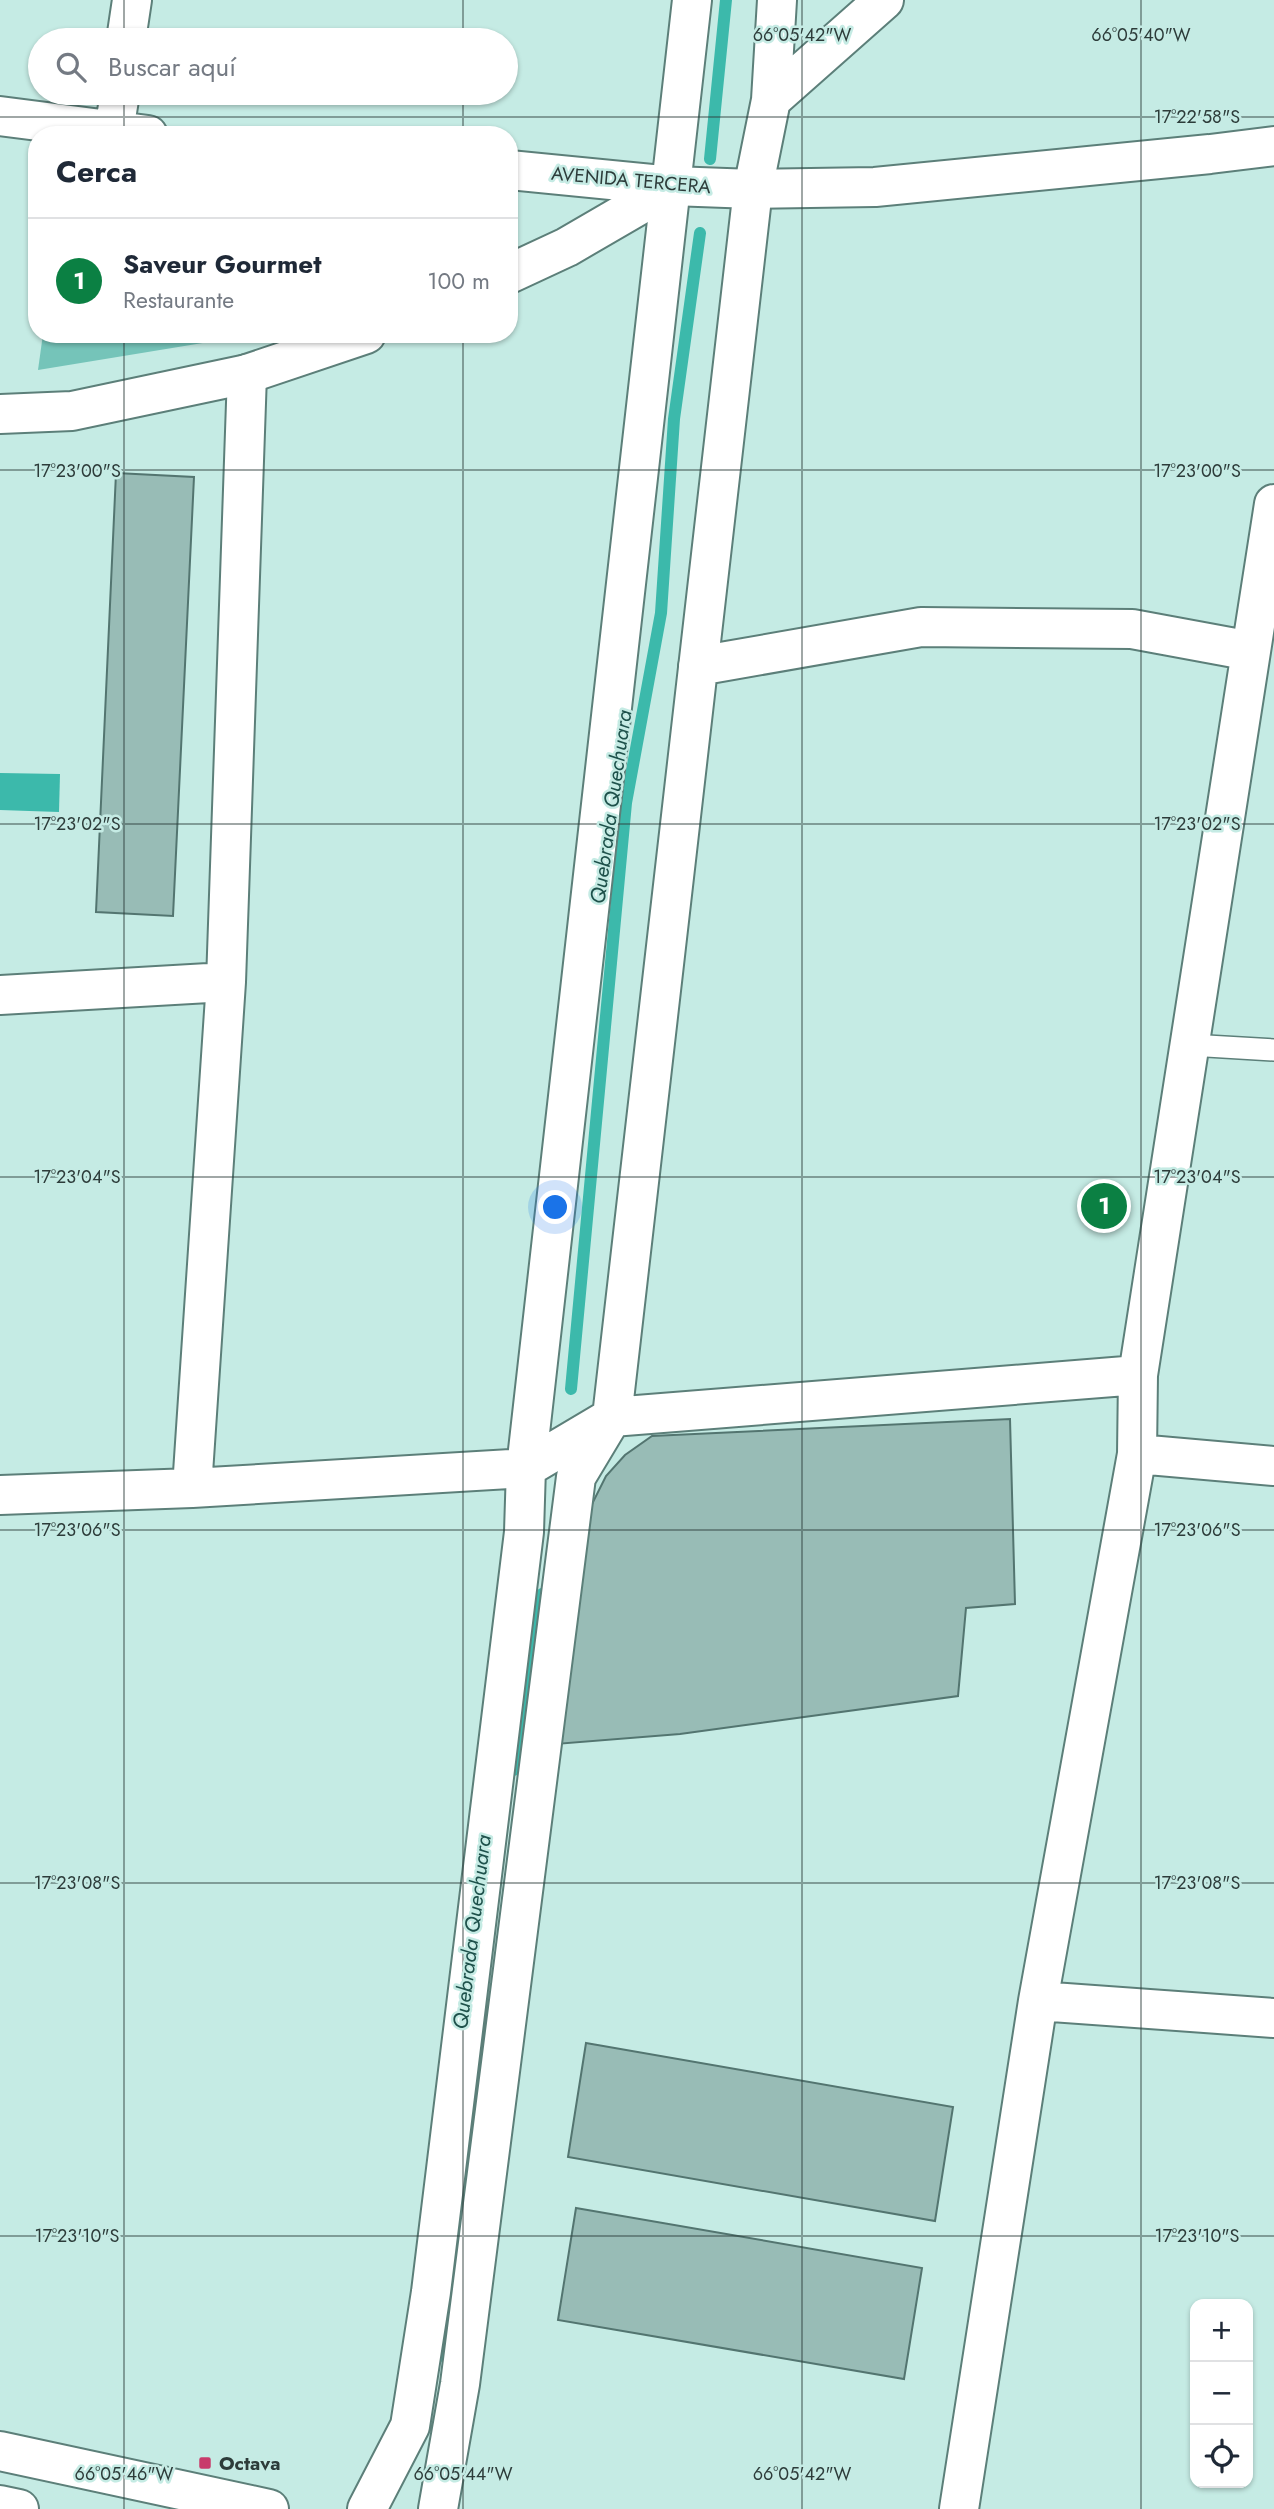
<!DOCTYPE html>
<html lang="es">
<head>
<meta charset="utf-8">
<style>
	:root { --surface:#fff; --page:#f6f6f7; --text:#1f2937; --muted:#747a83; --line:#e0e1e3; --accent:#0b8043 }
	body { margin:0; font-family:Jost,sans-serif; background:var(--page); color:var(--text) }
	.controls { position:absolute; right:21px; bottom:21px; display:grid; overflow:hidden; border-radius:14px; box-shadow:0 2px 5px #0004 }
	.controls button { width:63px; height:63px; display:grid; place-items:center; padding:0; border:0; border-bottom:2px solid var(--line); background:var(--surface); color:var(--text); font:35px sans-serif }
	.you { position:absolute; left:556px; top:1208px; width:24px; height:24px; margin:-18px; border:5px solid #fff; border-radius:50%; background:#1a73e8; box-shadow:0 0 0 10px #1a73e833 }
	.badge { display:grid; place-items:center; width:46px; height:46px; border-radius:50%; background:var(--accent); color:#fff; font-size:23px; font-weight:700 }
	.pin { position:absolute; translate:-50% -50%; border:4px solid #fff; box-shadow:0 2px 7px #0006 }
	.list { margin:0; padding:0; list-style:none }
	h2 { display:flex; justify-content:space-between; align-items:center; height:91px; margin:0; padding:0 28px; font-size:30px }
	h2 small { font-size:23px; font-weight:400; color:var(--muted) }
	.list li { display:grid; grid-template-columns:46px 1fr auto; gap:21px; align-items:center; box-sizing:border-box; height:126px; padding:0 28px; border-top:2px solid var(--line) }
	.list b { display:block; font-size:26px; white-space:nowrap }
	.list p { margin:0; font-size:23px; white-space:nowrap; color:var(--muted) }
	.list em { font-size:23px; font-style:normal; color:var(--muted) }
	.icon { flex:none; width:38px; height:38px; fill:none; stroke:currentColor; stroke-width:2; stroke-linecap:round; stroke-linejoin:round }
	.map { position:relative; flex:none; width:1274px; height:2509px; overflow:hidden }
	.search { position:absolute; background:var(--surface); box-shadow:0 2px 5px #0004; left:28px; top:28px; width:490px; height:77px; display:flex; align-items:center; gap:18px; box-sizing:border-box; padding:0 24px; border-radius:38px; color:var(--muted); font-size:26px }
	.panel { position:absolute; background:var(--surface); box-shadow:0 2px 5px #0004; left:28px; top:126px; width:490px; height:217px; border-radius:28px }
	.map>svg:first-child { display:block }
	.green { fill:#75c4b9 }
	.water { fill:#3cb9ab }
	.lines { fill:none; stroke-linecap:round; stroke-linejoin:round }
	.stream { stroke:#3cb9ab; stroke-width:12 }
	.building { fill:#98bcb6; stroke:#537570; stroke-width:2 }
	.service-casing { stroke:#5c7f79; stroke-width:24 }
	.minor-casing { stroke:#5c7f79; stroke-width:42 }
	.tertiary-casing { stroke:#5c7f79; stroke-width:42 }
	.trunk-casing { stroke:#5c7f79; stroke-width:42 }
	.service { stroke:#fff; stroke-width:21 }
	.minor { stroke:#fff; stroke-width:38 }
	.tertiary { stroke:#fff; stroke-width:38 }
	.trunk { stroke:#fff; stroke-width:38 }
	.ticks { fill:none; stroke:#2d3c3a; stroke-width:2; stroke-opacity:0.45 }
	.poi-dot { fill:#c83b6b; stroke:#c5ebe4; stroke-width:2.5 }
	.labels { text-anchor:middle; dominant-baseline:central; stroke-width:5; stroke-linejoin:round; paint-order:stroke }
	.street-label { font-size:19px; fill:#2d3c3a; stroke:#c5ebe4 }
	.poi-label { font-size:19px; font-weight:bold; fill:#2d3c3a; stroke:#c5ebe4; text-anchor:start }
	.water-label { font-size:21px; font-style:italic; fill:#1e514b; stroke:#c5ebe4 }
	.ticks-label { font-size:18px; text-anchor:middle; fill:#2d3c3a; stroke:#c5ebe4; stroke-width:5; stroke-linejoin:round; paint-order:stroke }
</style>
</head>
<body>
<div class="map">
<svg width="1274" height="2509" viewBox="0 0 1274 2509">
	<rect width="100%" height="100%" fill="#c5ebe4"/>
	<!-- green -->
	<path class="green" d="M 43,334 L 257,334 L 38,370 Z"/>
	<!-- water -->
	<path class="water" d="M 0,773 L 60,774 L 59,812 L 0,810 Z"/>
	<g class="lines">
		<!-- stream -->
		<path class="stream" d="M 710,159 L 726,0
			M 571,1389 L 626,803 L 661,613 L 674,419 L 700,233
			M 514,1770 L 542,1594
			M 443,2356 L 452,2274"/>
	</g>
	<!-- building -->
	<path class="building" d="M 116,473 L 194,477 L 173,916 L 96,912 Z
		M 1010,1419 L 1015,1604 L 966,1608 L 958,1696 L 680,1734 L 556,1744 L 592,1504 L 606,1476 L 625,1455 L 652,1436 Z
		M 586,2043 L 953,2107 L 935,2221 L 568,2157 Z
		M 576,2208 L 922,2268 L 904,2379 L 558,2320 Z"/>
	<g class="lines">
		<defs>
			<path id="service" d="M 1190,1045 L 1274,1050"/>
			<path id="minor" d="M 126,40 L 132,0
				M 771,100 L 884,0
				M 0,116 L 148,135
				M 114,131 L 120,93
				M 509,170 L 672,186
				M 698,666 L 921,627 L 1132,629 L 1251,651
				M 0,995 L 226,982
				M 1137,1454 L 1274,1466
				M 192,1488 L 226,982 L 247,374
				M 0,1495 L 192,1488 L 526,1468 L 612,1417 L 1138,1375
				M 1038,2001 L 1274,2018
				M 367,2509 L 410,2426 L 431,2292 L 524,1532 L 526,1468 L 692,0
				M 438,2509 L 460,2384 L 576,1477 L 612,1417 L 753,189 L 771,100 L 777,0
				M 959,2509 L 1038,2001 L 1137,1454 L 1138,1375 L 1274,504"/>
			<path id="tertiary" d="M 509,274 L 567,247 L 672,186 L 753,189 L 875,187 L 1210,154 L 1274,146
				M 0,414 L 72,411 L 247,374 L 366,334"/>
			<path id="trunk" d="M 0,2451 L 269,2509
				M 0,2505 L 19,2509"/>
		</defs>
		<!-- service casing -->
		<use href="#service" class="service-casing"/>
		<!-- minor casing -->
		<use href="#minor" class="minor-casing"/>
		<!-- tertiary casing -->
		<use href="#tertiary" class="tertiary-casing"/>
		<!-- trunk casing -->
		<use href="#trunk" class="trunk-casing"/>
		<!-- service -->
		<use href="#service" class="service"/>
		<!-- minor -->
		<use href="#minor" class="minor"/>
		<!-- tertiary -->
		<use href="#tertiary" class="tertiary"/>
		<!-- trunk -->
		<use href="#trunk" class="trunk"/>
	</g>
	<!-- ticks -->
	<path class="ticks" d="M 124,0 L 124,40M 463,0 L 463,40M 802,0 L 802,2509M 1141,0 L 1141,2509M 124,93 L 124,135M 463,93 L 463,135M 0,117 L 1274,117M 124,334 L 124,2509M 463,334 L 463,2509M 0,470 L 1274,470M 0,824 L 1274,824M 0,1177 L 1274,1177M 0,1530 L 1274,1530M 0,1883 L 1274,1883M 0,2236 L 1274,2236"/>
	<!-- markers -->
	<rect class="poi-dot" x="198" y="2456" width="14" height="14" rx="3.5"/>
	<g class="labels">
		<!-- street labels -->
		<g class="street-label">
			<text transform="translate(631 180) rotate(5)">AVENIDA TERCERA</text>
		</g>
		<!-- poi labels -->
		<g class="poi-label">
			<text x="219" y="2463">Octava</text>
		</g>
		<!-- water labels -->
		<g class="water-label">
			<text transform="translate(611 807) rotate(-82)">Quebrada Quechuara</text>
			<text transform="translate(472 1932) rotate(-83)">Quebrada Quechuara</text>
		</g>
	</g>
	<g class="ticks-label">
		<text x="802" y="41">66°05'42"W</text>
		<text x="1141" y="41">66°05'40"W</text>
		<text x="1197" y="123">17°22'58"S</text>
		<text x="77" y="477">17°23'00"S</text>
		<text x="1197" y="477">17°23'00"S</text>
		<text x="77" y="830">17°23'02"S</text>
		<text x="1197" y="830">17°23'02"S</text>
		<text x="77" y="1183">17°23'04"S</text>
		<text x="1197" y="1183">17°23'04"S</text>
		<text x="77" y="1536">17°23'06"S</text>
		<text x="1197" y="1536">17°23'06"S</text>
		<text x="77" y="1889">17°23'08"S</text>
		<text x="1197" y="1889">17°23'08"S</text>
		<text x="77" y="2242">17°23'10"S</text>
		<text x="1197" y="2242">17°23'10"S</text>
		<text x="124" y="2480">66°05'46"W</text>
		<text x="463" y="2480">66°05'44"W</text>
		<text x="802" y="2480">66°05'42"W</text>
	</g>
</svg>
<div class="controls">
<button>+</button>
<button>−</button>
<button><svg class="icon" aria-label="locate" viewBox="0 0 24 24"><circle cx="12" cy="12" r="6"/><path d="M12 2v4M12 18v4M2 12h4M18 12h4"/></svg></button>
</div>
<div class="you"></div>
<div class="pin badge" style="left:1104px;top:1206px">1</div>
<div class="search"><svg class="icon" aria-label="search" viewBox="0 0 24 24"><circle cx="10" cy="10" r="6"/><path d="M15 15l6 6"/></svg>Buscar aquí</div>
<section class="panel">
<h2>Cerca<small></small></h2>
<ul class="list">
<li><span class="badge">1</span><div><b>Saveur Gourmet</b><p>Restaurante</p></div><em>100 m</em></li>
</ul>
</section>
</div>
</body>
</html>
